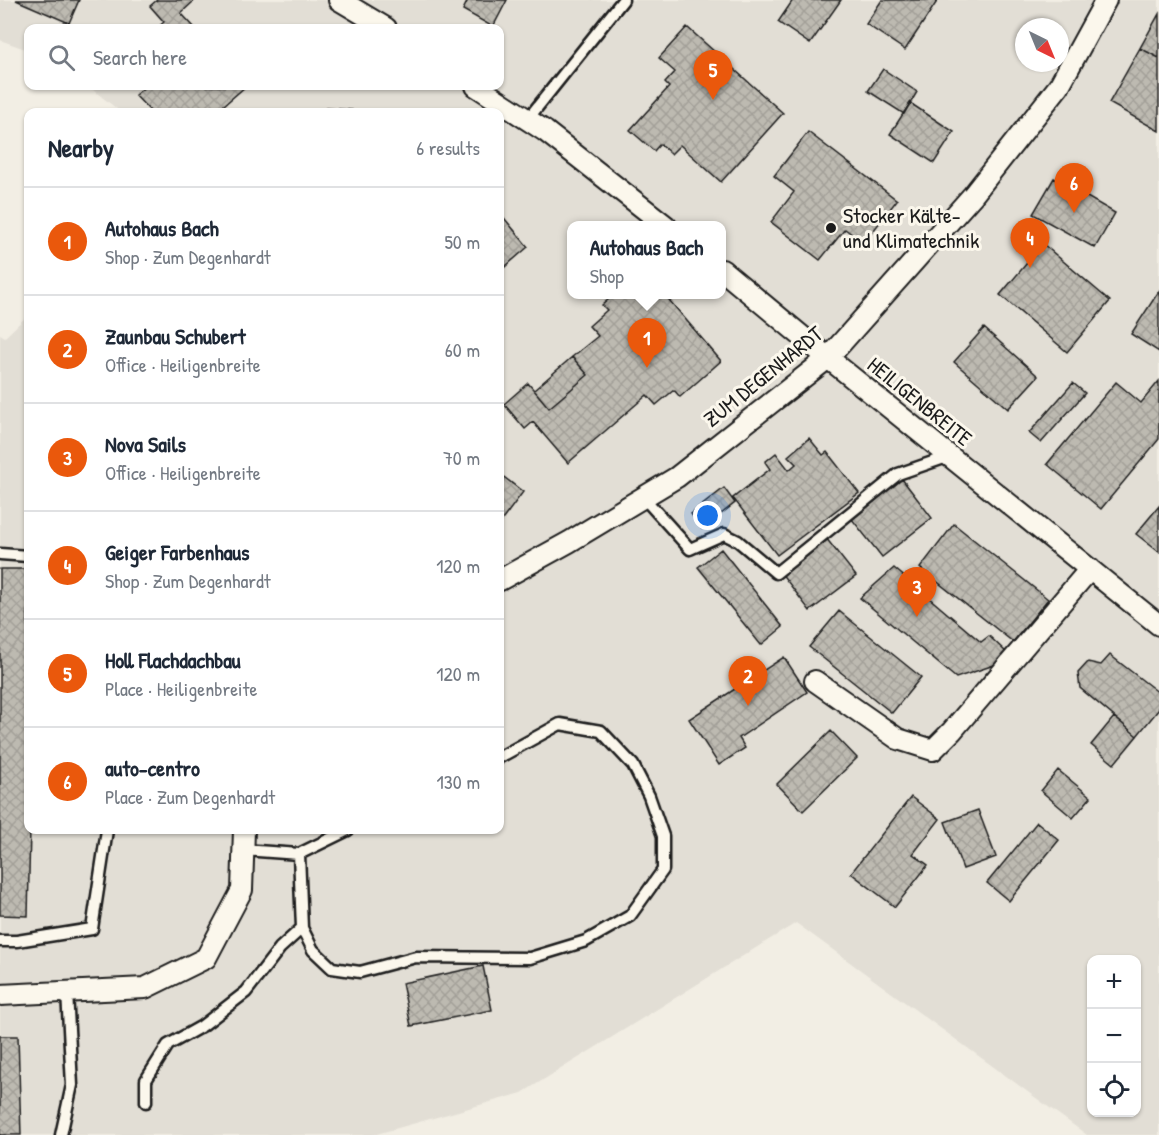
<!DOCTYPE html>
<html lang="en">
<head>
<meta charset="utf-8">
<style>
	:root { --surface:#fff; --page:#f6f6f7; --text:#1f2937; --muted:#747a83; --line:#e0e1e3; --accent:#ea580c }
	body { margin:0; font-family:"Patrick Hand",sans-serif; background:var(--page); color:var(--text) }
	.controls { position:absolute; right:18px; bottom:18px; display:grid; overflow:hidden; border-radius:12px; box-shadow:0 2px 4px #0004 }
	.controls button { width:54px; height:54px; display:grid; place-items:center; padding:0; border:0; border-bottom:2px solid var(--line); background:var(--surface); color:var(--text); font:30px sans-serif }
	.compass { position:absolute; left:1015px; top:18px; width:54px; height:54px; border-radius:50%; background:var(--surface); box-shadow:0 2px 4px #0004; rotate:137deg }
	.you { position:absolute; left:708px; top:516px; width:21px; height:21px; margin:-15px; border:4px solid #fff; border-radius:50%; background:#1a73e8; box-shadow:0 0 0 9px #1a73e833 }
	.badge { display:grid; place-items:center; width:39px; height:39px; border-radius:50%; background:var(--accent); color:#fff; font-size:20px; font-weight:700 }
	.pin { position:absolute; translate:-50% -50px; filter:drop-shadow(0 2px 3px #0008) }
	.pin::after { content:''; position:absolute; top:32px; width:21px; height:18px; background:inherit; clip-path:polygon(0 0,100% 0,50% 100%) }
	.popup { position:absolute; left:567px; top:221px; width:159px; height:78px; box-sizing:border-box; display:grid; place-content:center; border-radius:12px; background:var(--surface); filter:drop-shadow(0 2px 4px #0005); font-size:20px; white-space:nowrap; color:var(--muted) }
	.popup b { font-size:22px; color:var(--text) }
	.popup::after { content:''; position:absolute; left:50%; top:100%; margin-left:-12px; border:12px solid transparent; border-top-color:var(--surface) }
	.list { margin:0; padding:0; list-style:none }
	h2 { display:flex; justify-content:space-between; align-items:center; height:78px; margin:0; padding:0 24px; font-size:26px }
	h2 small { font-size:20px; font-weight:400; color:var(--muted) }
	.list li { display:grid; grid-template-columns:39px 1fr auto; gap:18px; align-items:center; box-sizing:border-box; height:108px; padding:0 24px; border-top:2px solid var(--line) }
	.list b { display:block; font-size:22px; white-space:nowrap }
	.list p { margin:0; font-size:20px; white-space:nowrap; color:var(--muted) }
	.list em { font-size:20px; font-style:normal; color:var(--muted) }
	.icon { flex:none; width:33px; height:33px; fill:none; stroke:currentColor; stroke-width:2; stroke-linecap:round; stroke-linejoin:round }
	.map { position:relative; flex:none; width:1159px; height:1135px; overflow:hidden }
	.search { position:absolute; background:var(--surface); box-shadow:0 2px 4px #0004; left:24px; top:24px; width:480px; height:66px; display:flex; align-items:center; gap:15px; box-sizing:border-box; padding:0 21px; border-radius:12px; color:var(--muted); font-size:22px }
	.panel { position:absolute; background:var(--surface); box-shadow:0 2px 4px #0004; left:24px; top:108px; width:480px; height:726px; border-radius:12px }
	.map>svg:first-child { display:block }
	.built { fill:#e2ded5; fill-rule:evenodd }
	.building { fill:url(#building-cross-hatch); stroke:#1c1c1c; stroke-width:1.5 }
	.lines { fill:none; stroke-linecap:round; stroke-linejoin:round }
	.service-casing { stroke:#1c1c1c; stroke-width:15 }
	.minor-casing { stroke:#1c1c1c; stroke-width:24 }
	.service { stroke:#fbf7ec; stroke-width:10 }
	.minor { stroke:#fbf7ec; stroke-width:20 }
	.poi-dot { fill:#1c1c1c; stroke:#fbf7ec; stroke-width:2 }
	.labels { text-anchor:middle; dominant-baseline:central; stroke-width:6; stroke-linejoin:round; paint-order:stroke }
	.poi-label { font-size:22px; fill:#1c1c1c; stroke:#fbf7ec; text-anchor:start }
	.street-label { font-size:22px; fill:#1c1c1c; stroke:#fbf7ec }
</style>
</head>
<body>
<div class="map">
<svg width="1159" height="1135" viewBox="0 0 1159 1135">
	<defs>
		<pattern id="building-cross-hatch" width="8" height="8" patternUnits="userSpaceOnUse" patternTransform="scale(1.5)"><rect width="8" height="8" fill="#bdbab1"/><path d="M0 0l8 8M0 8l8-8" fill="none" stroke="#a29f98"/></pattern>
	</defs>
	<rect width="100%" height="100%" fill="#f2eee4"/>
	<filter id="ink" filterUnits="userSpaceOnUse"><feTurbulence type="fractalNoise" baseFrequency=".0167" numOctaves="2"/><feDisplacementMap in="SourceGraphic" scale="12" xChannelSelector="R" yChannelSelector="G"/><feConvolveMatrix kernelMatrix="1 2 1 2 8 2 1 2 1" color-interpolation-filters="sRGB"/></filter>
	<g filter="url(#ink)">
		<!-- built -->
		<path class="built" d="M 0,0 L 1159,0 L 1159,1135 L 1087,1135 L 796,923 L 522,1093 L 373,1135 L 0,1135 L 0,334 L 5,337 L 28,315 L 28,830 L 500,830 L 500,112 L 121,112 L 88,86 L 500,86 L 500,28 L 28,28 L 28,50 L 0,40 ZM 1024,27 L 1060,27 L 1060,63 L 1024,63 ZM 572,226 L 722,226 L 722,294 L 572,294 ZM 1092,960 L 1136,960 L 1136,1112 L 1092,1112 Z"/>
		<!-- building -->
		<path class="building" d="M 16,0 L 79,0 L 69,23 Z
			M 157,0 L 195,0 L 181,13 L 195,28 L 157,28 L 164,22 L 150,6 Z
			M 468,0 L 507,0 L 493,27 L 463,10 Z
			M 793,0 L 841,0 L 810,44 L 778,22 Z
			M 882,0 L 938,0 L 905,50 L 866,24 Z
			M 1159,14 L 1159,58 L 1140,48 Z
			M 687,27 L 783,113 L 721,182 L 680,145 L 671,154 L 660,144 L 654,151 L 630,130 L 669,87 L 665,83 L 675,72 L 659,58 Z
			M 1140,48 L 1159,58 L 1159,131 L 1109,103 Z
			M 883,69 L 917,92 L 904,114 L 868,91 Z
			M 146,86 L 246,86 L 216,112 L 151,112 L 135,95 Z
			M 910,103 L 954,132 L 934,163 L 890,134 Z
			M 326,108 L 352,110 L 354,112 L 320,112 Z
			M 808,132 L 897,200 L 864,243 L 845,229 L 820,260 L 771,222 L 794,192 L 774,176 Z
			M 1054,178 L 1115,213 L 1095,248 L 1033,214 Z
			M 500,213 L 528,247 L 500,271 Z
			M 1043,244 L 1110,301 L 1067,352 L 1000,295 Z
			M 1159,291 L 1159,352 L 1131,334 Z
			M 615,294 L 664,294 L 721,361 L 680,397 L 674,390 L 656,405 L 647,395 L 568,463 L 533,422 L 525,429 L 504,404 L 528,383 L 549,408 L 588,375 L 572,357 L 598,336 L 589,326 L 607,310 L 602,305 Z
			M 984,328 L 1038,376 L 1008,409 L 954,362 Z
			M 572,357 L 588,375 L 549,408 L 534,390 Z
			M 1159,381 L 1159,439 L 1101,509 L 1047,464 L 1116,382 L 1141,403 Z
			M 1073,383 L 1085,393 L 1041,443 L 1029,433 Z
			M 809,438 L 823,455 L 827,452 L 859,493 L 777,555 L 733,498 L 770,469 L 765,462 L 776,453 L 789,470 L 796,464 L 788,456 Z
			M 500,474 L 523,492 L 500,523 Z
			M 902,479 L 932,518 L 882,557 L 851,518 Z
			M 724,488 L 735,503 L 702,529 L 691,514 Z
			M 1159,506 L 1159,552 L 1136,534 Z
			M 954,524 L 1048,599 L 1013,642 L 920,568 Z
			M 826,538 L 856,576 L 810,611 L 781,573 Z
			M 721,549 L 783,627 L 761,645 L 698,567 Z
			M 894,568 L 981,642 L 989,636 L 1007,653 L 997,664 L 956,678 L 860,598 Z
			M 0,569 L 28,569 L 28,830 L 30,830 L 28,916 L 0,915 Z
			M 839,611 L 921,677 L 892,713 L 809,647 Z
			M 1110,655 L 1159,693 L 1159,709 L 1137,736 L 1080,688 L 1078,673 L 1088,662 L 1101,665 Z
			M 784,657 L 807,692 L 739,738 L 745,748 L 719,765 L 689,719 Z
			M 1114,717 L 1137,736 L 1114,764 L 1091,745 Z
			M 831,731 L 857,758 L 803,811 L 777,784 Z
			M 1058,770 L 1091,797 L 1073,818 L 1041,791 Z
			M 911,797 L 940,819 L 913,854 L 928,865 L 895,907 L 851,873 Z
			M 978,810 L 996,857 L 963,869 L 945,822 Z
			M 1037,822 L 1059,840 L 1009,901 L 987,883 Z
			M 483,966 L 492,1010 L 411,1026 L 402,983 Z
			M 0,1036 L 18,1036 L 21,1135 L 0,1135 Z"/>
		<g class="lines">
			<defs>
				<path id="service" d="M 527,120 L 623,0
					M 643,497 L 690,549 L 724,534 L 738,541 L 776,573 L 898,474 L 950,456
					M 0,554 L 28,556
					M 243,850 L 299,854 L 348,830
					M 299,854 L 302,928 L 313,950 L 332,968 L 360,972 L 416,957 L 530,958 L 586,941 L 630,916 L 663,870 L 663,836 L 649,796 L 633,765 L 601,731 L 560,724 L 500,757
					M 0,941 L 17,941 L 92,929 L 107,830
					M 146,1102 L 146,1080 L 168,1045 L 202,1026 L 246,992 L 280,948 L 302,928
					M 61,1135 L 72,1085 L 67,992"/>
				<path id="minor" d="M 339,0 L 386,28
					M 476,86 L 545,131 L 666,226
					M 722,270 L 828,358 L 1159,625
					M 500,580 L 569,542 L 677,477 L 828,358 L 973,195 L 1059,86 L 1106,0
					M 815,681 L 898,739 L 933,750 L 952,731 L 1090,569
					M 0,995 L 145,988 L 206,958 L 242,890 L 244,830"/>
			</defs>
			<!-- service casing -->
			<use href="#service" class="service-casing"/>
			<!-- minor casing -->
			<use href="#minor" class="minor-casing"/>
			<!-- service -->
			<use href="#service" class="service"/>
			<!-- minor -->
			<use href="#minor" class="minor"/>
		</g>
	</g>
	<!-- markers -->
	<circle class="poi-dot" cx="831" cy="228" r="6"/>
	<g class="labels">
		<!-- poi labels -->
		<g class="poi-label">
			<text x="843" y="215">Stocker Kälte-<tspan x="843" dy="25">und Klimatechnik</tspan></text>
		</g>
		<!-- street labels -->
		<g class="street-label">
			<text transform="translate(763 376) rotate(-39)">ZUM DEGENHARDT</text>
			<text transform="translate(920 401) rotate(39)">HEILIGENBREITE</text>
		</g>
	</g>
</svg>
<div class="controls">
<button>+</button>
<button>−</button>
<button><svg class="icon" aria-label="locate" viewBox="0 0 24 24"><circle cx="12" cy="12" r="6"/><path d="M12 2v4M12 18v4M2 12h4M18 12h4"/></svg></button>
</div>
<svg class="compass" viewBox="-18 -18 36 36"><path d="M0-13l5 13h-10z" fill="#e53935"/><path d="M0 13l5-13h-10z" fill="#747a83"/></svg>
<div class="you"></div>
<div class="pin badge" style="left:647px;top:368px">1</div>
<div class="popup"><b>Autohaus Bach</b>Shop</div>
<div class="pin badge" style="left:748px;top:706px">2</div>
<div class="pin badge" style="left:917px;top:617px">3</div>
<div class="pin badge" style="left:1030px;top:268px">4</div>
<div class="pin badge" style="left:713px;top:100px">5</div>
<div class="pin badge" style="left:1074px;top:213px">6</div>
<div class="search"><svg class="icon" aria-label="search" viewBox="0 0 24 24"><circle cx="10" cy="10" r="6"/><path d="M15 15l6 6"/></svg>Search here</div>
<section class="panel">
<h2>Nearby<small>6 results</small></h2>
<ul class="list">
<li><span class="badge">1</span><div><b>Autohaus Bach</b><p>Shop · Zum Degenhardt</p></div><em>50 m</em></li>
<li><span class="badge">2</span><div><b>Zaunbau Schubert</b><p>Office · Heiligenbreite</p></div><em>60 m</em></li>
<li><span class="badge">3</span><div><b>Nova Sails</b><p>Office · Heiligenbreite</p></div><em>70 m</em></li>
<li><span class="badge">4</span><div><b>Geiger Farbenhaus</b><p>Shop · Zum Degenhardt</p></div><em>120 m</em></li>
<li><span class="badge">5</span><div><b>Holl Flachdachbau</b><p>Place · Heiligenbreite</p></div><em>120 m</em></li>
<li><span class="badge">6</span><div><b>auto-centro</b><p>Place · Zum Degenhardt</p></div><em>130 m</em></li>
</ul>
</section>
</div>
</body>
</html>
